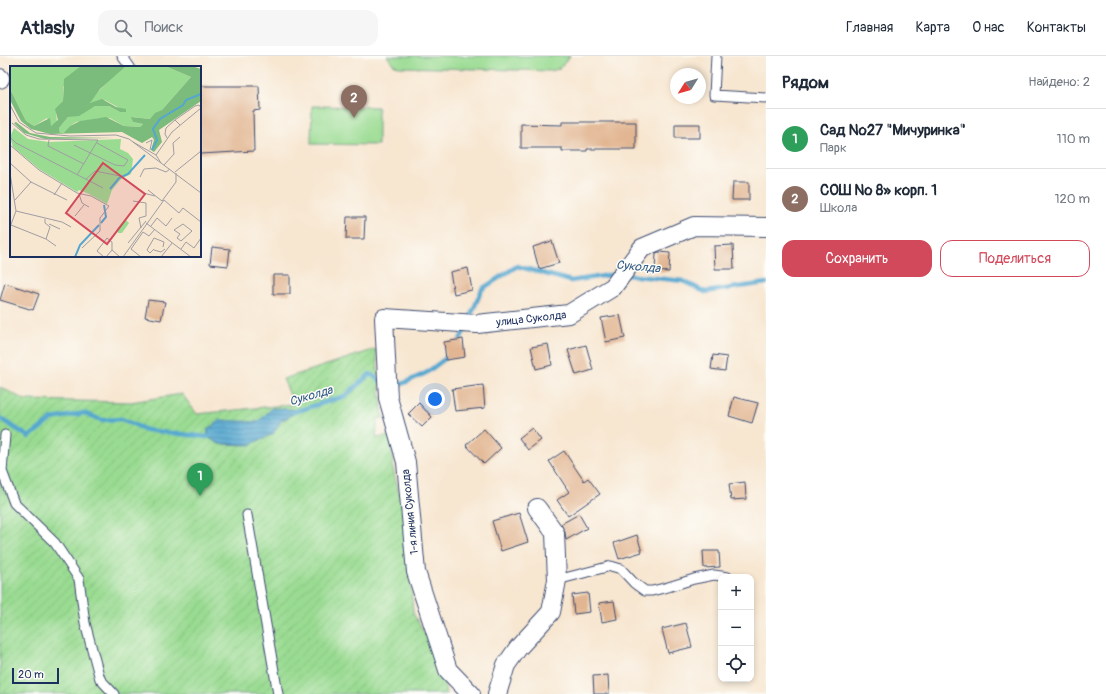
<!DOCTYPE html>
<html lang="ru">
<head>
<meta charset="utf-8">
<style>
	:root { --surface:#fff; --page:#f6f6f7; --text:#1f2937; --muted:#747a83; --line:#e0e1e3; --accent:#d1495b }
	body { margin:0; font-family:Pangolin,sans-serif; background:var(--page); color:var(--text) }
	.controls { position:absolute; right:12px; bottom:12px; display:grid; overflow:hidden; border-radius:8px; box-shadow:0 2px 6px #0003 }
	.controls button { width:36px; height:36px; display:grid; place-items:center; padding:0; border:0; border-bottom:1px solid var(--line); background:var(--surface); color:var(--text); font:20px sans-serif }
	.compass { position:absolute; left:670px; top:12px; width:36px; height:36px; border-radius:50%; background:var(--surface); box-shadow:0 2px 6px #0003; rotate:233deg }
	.scale { position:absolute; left:12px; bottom:10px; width:47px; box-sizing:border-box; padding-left:4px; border:2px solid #1b2f5e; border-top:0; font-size:11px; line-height:14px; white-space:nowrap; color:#1b2f5e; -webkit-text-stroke:3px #fdfcf7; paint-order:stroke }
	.you { position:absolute; left:435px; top:343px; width:14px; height:14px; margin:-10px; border:3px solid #fff; border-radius:50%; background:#1a73e8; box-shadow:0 0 0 6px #1a73e833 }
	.badge { display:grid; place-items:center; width:26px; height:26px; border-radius:50%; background:var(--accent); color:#fff; font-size:13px; font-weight:700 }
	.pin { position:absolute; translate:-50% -33px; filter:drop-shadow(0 1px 2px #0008) }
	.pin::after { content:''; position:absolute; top:21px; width:14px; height:12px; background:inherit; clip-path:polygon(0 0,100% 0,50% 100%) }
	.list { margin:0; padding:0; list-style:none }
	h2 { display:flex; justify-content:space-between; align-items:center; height:52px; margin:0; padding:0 16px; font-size:17px }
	h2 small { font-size:13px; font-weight:400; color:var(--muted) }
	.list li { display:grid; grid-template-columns:26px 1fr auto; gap:12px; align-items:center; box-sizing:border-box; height:60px; padding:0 16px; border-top:1px solid var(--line) }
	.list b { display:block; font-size:15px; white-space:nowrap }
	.list p { margin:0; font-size:13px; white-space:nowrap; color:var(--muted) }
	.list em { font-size:13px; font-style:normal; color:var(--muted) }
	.actions { display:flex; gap:8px; padding:12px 16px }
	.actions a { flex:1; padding:9px 0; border:1px solid var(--accent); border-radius:12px; text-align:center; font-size:14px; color:var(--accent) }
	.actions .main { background:var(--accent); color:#fff }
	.icon { flex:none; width:22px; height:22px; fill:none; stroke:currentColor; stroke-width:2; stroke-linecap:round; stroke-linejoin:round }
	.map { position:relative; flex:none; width:766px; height:638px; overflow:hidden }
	header { display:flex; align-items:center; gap:24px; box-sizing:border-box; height:56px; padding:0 20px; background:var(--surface); border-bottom:1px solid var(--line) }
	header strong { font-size:19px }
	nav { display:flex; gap:22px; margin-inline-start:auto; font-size:14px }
	.search { width:280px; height:36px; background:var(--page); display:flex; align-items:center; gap:10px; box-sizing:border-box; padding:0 14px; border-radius:12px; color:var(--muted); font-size:15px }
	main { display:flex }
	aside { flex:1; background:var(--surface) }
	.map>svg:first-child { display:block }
	.park { fill:#9adb92; stroke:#5a8578 }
	.garden { fill:url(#garden-furrows); stroke:#5a8578 }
	.water { fill:url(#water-rules); stroke:#386b97 }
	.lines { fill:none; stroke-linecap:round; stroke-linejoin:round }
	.stream { stroke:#55a7d0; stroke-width:4.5 }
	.building { fill:#e2b692 }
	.lane-casing { stroke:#3c4a6f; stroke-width:11 }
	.street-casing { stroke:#3c4a6f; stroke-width:20 }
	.lane { stroke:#fff; stroke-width:9 }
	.street { stroke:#fff; stroke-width:18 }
	.labels { text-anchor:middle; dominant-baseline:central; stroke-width:3; stroke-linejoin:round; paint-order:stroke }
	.street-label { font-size:11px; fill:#1b2f5e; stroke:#fdfcf7 }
	.water-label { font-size:12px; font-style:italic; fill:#2f5986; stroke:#fdfcf7 }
	.inset-river { fill:none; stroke:#55a7d0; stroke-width:2 }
	.inset-road { fill:none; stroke:#9f9da2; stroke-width:1 }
	.view { fill:#d1495b; fill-opacity:0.15; stroke:#d1495b; stroke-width:2 }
	.inset-edge { fill:none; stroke:#1b2f5e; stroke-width:2 }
</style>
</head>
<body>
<header>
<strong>Atlasly</strong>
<div class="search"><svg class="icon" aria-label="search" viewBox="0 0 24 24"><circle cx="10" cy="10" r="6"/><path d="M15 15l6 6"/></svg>Поиск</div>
<nav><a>Главная</a><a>Карта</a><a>О нас</a><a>Контакты</a></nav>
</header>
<main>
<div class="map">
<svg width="766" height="638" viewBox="0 0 766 638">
	<defs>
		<pattern id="garden-furrows" width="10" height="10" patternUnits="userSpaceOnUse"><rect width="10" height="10" fill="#9adb92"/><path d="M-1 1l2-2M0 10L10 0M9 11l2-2" fill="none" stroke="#84bc80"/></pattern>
		<pattern id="water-rules" width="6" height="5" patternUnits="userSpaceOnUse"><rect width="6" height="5" fill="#55a7d0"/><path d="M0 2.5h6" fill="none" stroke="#4688ac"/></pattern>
	</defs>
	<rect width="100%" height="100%" fill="#fdfcf7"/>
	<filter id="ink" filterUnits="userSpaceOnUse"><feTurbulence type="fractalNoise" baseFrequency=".025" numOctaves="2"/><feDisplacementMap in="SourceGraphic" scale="8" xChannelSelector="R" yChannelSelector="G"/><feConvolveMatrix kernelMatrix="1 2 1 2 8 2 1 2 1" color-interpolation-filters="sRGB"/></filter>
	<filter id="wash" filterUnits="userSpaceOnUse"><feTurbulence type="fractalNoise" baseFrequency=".012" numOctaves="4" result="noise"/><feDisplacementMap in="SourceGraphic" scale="16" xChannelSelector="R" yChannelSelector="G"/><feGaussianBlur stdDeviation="0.9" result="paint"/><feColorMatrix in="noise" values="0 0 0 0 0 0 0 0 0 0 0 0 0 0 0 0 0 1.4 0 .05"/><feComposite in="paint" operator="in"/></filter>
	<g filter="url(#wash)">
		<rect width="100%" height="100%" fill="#f7e6d0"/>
		<!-- park -->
		<path class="park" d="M 387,0 L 570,0 L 560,12 L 552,15 L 399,11 L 393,8 Z
			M 312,50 L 378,51 L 378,89 L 311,88 Z"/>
		<!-- garden -->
		<path class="garden" d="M 376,293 L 383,362 L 378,363 L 376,382 L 391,380 L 393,413 L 407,467 L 413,557 L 442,609 L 446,638 L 0,638 L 0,331 L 25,344 L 131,346 L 182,338 L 197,358 L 294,348 L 283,323 Z"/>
		<!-- water -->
		<path class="water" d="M 272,352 L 300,354 L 281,365 L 273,378 L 249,389 L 219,388 L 207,381 L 208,373 L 220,364 L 258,366 Z"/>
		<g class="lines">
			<!-- stream -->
			<path class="stream" d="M 627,219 L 683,225 L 705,236 L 766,227
				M 469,264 L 482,233 L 517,210 L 571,225 L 616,218
				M 458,288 L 466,271
				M 391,327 L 402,328 L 426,317 L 450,299
				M 294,356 L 345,340 L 370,318 L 383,326
				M 0,362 L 29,381 L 52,363 L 84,357 L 102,364 L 122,363 L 146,374 L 207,381 L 212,379"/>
		</g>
		<g id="blocks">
			<!-- building -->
			<path class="building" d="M 200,30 L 259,30 L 260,54 L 253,55 L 254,95 L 200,98 Z
				M 562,66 L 636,66 L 636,93 L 587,93 L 587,95 L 562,95 L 562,92 L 521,92 L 521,68 L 562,69 Z
				M 675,68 L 700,68 L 700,82 L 675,82 Z
				M 733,126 L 749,126 L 749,144 L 732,144 Z
				M 347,161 L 365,161 L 364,183 L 346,183 Z
				M 552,185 L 559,207 L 539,213 L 533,191 Z
				M 733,189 L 734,213 L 715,213 L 714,190 Z
				M 212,191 L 230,193 L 228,210 L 210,208 Z
				M 659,196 L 670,197 L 669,216 L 655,215 L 656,197 Z
				M 468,212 L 472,234 L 454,238 L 450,216 Z
				M 273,219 L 290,219 L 290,238 L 273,238 Z
				M 5,227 L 39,238 L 33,254 L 0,244 Z
				M 148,244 L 165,246 L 161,264 L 145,261 Z
				M 620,259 L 625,282 L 606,286 L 601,262 Z
				M 463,283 L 465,301 L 446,304 L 444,286 Z
				M 548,288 L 552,309 L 536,313 L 531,291 Z
				M 586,289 L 593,314 L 576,319 L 568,294 Z
				M 713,299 L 727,301 L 725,315 L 711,313 Z
				M 483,329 L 485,352 L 455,355 L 452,333 Z
				M 734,341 L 758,347 L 752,367 L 729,360 Z
				M 419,347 L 432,361 L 422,371 L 408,358 Z
				M 532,372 L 541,384 L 528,394 L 519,382 Z
				M 484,373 L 501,392 L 484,408 L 466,389 Z
				M 564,395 L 584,425 L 588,422 L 600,438 L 568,460 L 557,444 L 569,436 L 549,405 Z
				M 745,426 L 746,443 L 731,444 L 729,428 Z
				M 519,457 L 528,486 L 501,495 L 492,465 Z
				M 579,458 L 587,472 L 566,484 L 565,476 L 561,468 Z
				M 637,479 L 642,496 L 619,503 L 614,487 Z
				M 703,495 L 719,495 L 720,511 L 704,512 Z
				M 588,537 L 590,556 L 574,558 L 572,539 Z
				M 614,545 L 617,563 L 602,566 L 599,547 Z
				M 686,567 L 692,591 L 668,597 L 662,573 Z
				M 608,619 L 609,638 L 594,638 L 593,620 Z"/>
		</g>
	</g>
	<g filter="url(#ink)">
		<use href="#blocks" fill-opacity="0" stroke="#3c4a6f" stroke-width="1"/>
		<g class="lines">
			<defs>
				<path id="lane" d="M 122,0 L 130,11
					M 716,0 L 714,39 L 766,42
					M 5,379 L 2,415 L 14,447 L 55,487 L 79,523 L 85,567 L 100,623 L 114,638
					M 247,459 L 278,638
					M 557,524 L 611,510 L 621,513 L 634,527 L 645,535 L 652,535 L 668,531 L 694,523 L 714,519 L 728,521"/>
				<g id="street">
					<path d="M 0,22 L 0,23"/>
					<path id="s1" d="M 471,638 L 448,614 L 416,516 L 406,406 L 388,342 L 384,262 L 477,268 L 569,258 L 613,231 L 642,192 L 694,170 L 766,171"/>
					<path d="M 497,638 L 506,609 L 518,592 L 551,556 L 557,524 L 555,477 L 537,452"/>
				</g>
			</defs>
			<!-- lane casing -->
			<use href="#lane" class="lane-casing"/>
			<!-- street casing -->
			<use href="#street" class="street-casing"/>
			<!-- lane -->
			<use href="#lane" class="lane"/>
			<!-- street -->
			<use href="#street" class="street"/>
		</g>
	</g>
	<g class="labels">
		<!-- street labels -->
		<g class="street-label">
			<text stroke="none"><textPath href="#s1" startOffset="541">улица Суколда</textPath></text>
			<text transform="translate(410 456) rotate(-96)">1-я линия Суколда</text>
		</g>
		<!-- water labels -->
		<g class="water-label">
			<text transform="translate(638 211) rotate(5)">Суколда</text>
			<text transform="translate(311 340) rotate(-16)">Суколда</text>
		</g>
	</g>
	<!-- overview -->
	<g transform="translate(10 10)">
		<rect width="191" height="191" fill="#f7e6d0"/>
		<path d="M 0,0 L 71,0 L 53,21 L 53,35 L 46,46 L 47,56 L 41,60 L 37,52 L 24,60 L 16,55 L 0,23 ZM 116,0 L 155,0 L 181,11 L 152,44 L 140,53 L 122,51 L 123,56 L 133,58 L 130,61 L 114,60 L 100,52 L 91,52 L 66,56 L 60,60 L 55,67 L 50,67 L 49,62 L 58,51 L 85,40 L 99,40 L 110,46 L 111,43 L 95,34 L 81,38 L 80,34 L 111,2 Z" fill="#9adb92"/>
		<path d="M 71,0 L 116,0 L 90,23 L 80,37 L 92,33 L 106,41 L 116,43 L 116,46 L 110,46 L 99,40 L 85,40 L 69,50 L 58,51 L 49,62 L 50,67 L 54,67 L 60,60 L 70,55 L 96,51 L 114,60 L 130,61 L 133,58 L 123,56 L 121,51 L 140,53 L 145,47 L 152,44 L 181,11 L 155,0 L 182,0 L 191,3 L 191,35 L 149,64 L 152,76 L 144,86 L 141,84 L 144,74 L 142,71 L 132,77 L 112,66 L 40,68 L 21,63 L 11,55 L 0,34 L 0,23 L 16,55 L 24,60 L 40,52 L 41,60 L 48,54 L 45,43 L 53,35 L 54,13 ZM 6,56 L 20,67 L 40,71 L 104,72 L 35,73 L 14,67 L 4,57 Z" fill="#7bbb7c"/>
		<path d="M 115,153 L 119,157 L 112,167 L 108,167 L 107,163 Z" fill="#9adb92"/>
		<path d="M 4,62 L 18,73 L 39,76 L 111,73 L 110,83 L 118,87 L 123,93 L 121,108 L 111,113 L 102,124 L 97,138 L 79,128 L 69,124 L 67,126 L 29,103 L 3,81 L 0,71 Z" fill="#9adb92"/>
		<path class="inset-river" d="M 142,84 L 147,74 L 143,63 L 150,53 L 173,39 L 176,34 L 191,28M 100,123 L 109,112 L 118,108 L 135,89M 91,157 L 96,151 L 94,139M 65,191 L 70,179 L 89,159"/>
		<path class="inset-road" d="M 0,39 L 9,56 L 26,67 L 60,70 L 106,69 L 119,73 L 191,127M 2,57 L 16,69 L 29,73 L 88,74 L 67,109M 0,71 L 6,77 L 93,122M 157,72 L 155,68 L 156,62 L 165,54 L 170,59M 39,74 L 38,80 L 74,98M 123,76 L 146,89 L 151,97M 136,77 L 142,74 L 140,84M 0,79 L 29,104 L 67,127 L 81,130 L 99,140 L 90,152 L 90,165 L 72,182M 64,79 L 105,99 L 114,100 L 118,94 L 87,77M 146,89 L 162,66 L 191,42 L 189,39 L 185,40 L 165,54M 0,97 L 21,116 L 57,134M 154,99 L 164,88 L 163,77 L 170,71M 165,106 L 191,85M 0,107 L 6,145 L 0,161M 130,111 L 134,103 L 146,102 L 156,106 L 160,103M 76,113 L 85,105 L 110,110M 138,124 L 152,135M 133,127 L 145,130M 69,128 L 72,137 L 79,141M 44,129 L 52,117M 5,134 L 21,116M 123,135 L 136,137 L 136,150 L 129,152 L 131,162M 152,135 L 166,116 L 166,107M 6,145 L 52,156 L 61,161M 65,150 L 74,139M 35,153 L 35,157 L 40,161 L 36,173M 136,157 L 181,191M 39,158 L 50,163M 173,158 L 182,165 L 171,175 L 167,172 L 170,168 L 164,164 ZM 1,159 L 36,173 L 46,180M 141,160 L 147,152 L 156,160 L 162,152M 118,177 L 136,155M 144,183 L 140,187 L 137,184 L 144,172 L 154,176 L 153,181M 171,183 L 176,176 L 184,182 L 191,172M 144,184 L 151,186 L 155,183M 94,191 L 87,185 L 97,172 L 102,176 L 102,184M 96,191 L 102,184 L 110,191M 113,191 L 154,134 L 169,147 L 173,142 L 191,156M 131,191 L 121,183 L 133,166 L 139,170 L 145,163M 151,191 L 162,177"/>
		<path class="view" d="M 93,97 L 135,128 L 97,178 L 56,147 Z"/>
		<rect width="191" height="191" class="inset-edge"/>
	</g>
</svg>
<div class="controls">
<button>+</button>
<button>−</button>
<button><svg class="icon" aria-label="locate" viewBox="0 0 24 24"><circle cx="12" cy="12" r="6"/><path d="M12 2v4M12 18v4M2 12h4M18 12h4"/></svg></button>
</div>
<svg class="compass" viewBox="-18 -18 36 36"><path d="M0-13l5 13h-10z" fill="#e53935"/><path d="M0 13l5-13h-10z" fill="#747a83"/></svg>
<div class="scale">20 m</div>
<div class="you"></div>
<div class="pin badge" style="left:200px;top:440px;background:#2e9e5b">1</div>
<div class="pin badge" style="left:354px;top:62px;background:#8d6e63">2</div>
</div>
<aside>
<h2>Рядом<small>Найдено: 2</small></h2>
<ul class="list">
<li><span class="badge" style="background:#2e9e5b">1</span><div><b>Сад №27 &quot;Мичуринка&quot;</b><p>Парк</p></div><em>110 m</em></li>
<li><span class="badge" style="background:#8d6e63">2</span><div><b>СОШ № 8» корп. 1</b><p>Школа</p></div><em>120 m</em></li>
</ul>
<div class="actions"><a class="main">Сохранить</a><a>Поделиться</a></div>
</aside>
</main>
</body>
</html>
